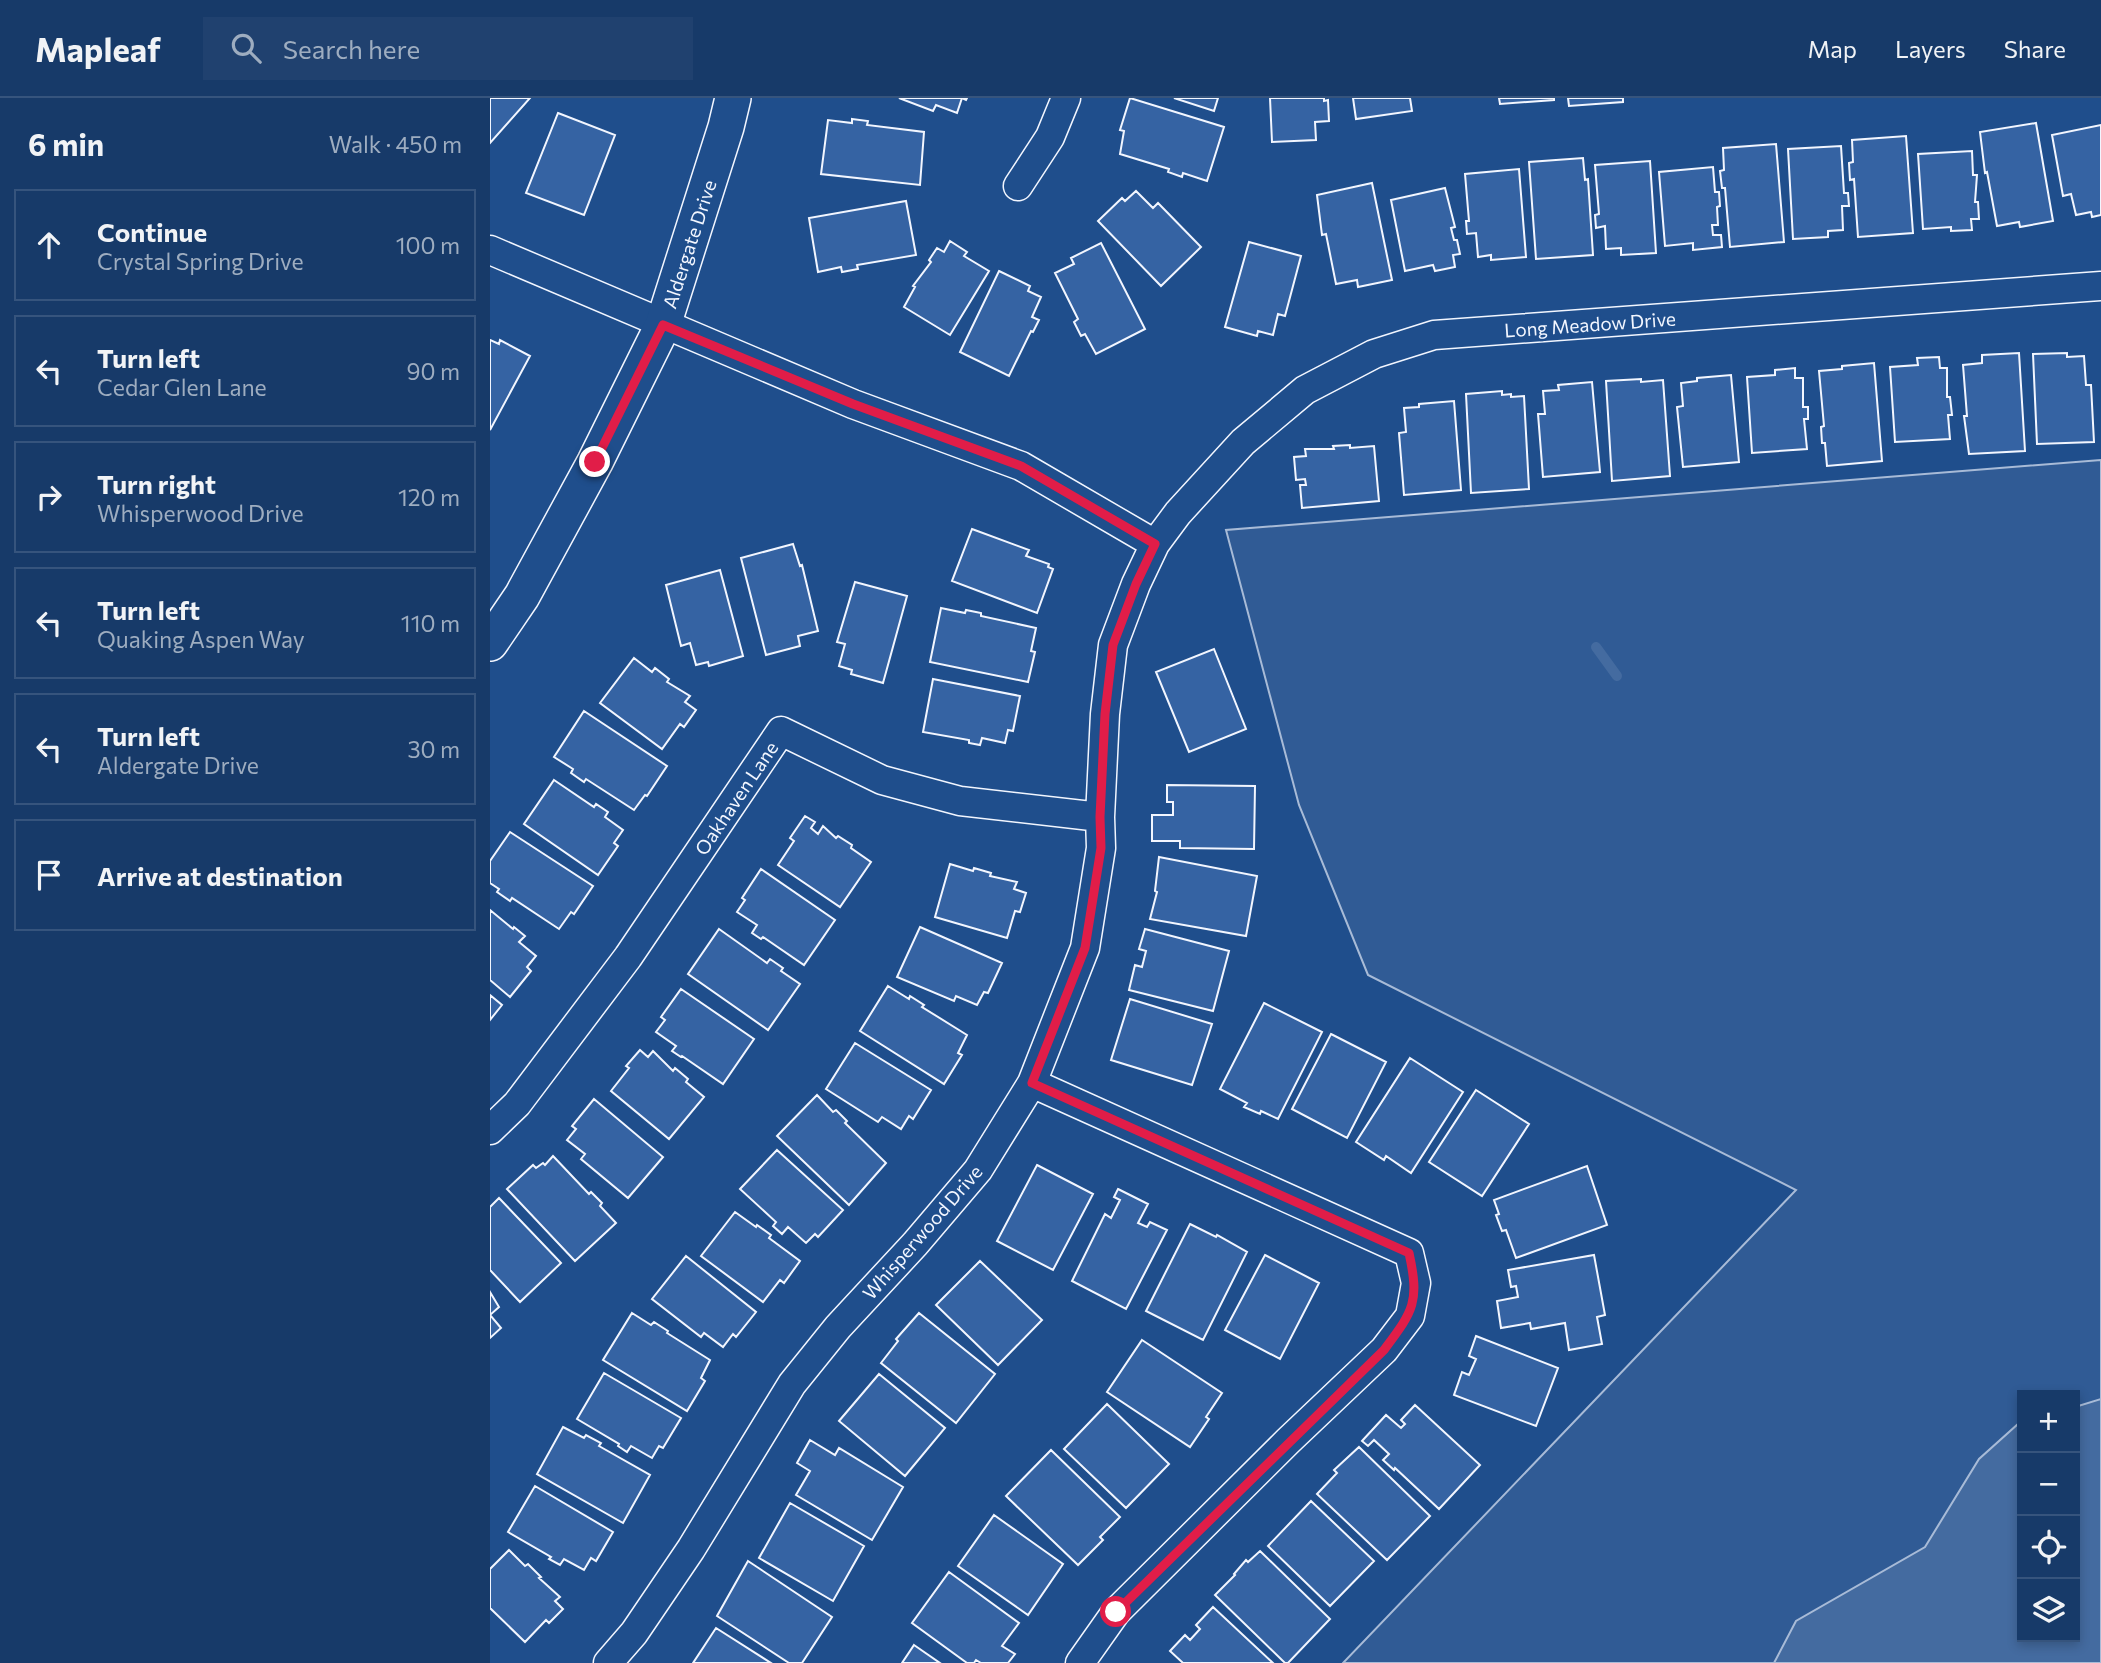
<!DOCTYPE html>
<html lang="en">
<head>
<meta charset="utf-8">
<style>
	:root { --surface:#173a69; --page:#20416f; --text:#f1f3f6; --muted:#9eadc0; --line:#36547d }
	body { margin:0; font-family:Commissioner,sans-serif; background:var(--page); color:var(--text) }
	.controls { position:absolute; right:21px; bottom:21px; display:grid; overflow:hidden; border-radius:0px; box-shadow:0 4px 10px #0003 }
	.controls button { width:63px; height:63px; display:grid; place-items:center; padding:0; border:0; border-bottom:2px solid var(--line); background:var(--surface); color:var(--text); font:35px sans-serif }
	.stop { position:absolute; width:21px; height:21px; margin:-16px; border:5px solid #e11d48; border-radius:50%; background:#fff }
	.stop.end { background:#e11d48; border-color:#fff; box-shadow:0 2px 7px #0008 }
	.list { margin:0; padding:0; list-style:none }
	h2 { display:flex; justify-content:space-between; align-items:center; height:91px; margin:0; padding:0 28px; font-size:30px }
	h2 small { font-size:23px; font-weight:400; color:var(--muted) }
	.list li { display:grid; grid-template-columns:46px 1fr auto; gap:21px; align-items:center; box-sizing:border-box; height:112px; margin:0 14px 14px; padding:0 14px; border:2px solid var(--line); border-radius:0px }
	.list b { display:block; font-size:26px; white-space:nowrap }
	.list p { margin:0; font-size:23px; white-space:nowrap; color:var(--muted) }
	.list em { font-size:23px; font-style:normal; color:var(--muted) }
	.icon { flex:none; width:38px; height:38px; fill:none; stroke:currentColor; stroke-width:2; stroke-linecap:round; stroke-linejoin:round }
	.map { position:relative; flex:none; width:1611px; height:1565px; overflow:hidden }
	header { display:flex; align-items:center; gap:42px; box-sizing:border-box; height:98px; padding:0 35px; background:var(--surface); border-bottom:2px solid var(--line) }
	header strong { font-size:33px }
	nav { display:flex; gap:38px; margin-inline-start:auto; font-size:24px }
	.search { width:490px; height:63px; background:var(--page); display:flex; align-items:center; gap:18px; box-sizing:border-box; padding:0 24px; border-radius:0px; color:var(--muted); font-size:26px }
	main { display:flex }
	aside { flex:1; background:var(--surface) }
	.map>svg:first-child { display:block }
	.built { fill:#305b95; stroke:#a8bbd7; stroke-width:2; fill-rule:evenodd }
	.water { fill:#446ba0; stroke:#a8bbd7; stroke-width:2 }
	.lines { fill:none; stroke-linecap:round; stroke-linejoin:round }
	.stream { stroke:#446ba0; stroke-width:10 }
	.building { fill:#3563a3; stroke:#f2f6ff; stroke-width:2 }
	.minor-casing { stroke:#f2f6ff; stroke-width:31 }
	.tertiary-casing { stroke:#f2f6ff; stroke-width:38 }
	.minor { stroke:#1f4e8c; stroke-width:28 }
	.tertiary { stroke:#1f4e8c; stroke-width:35 }
	.route { stroke:#e11d48; stroke-width:9 }
	.labels { text-anchor:middle; dominant-baseline:central; stroke-width:5; stroke-linejoin:round; paint-order:stroke }
	.street-label { font-size:19px; fill:#f2f6ff; stroke:#1f4e8c }
</style>
</head>
<body>
<header>
<strong>Mapleaf</strong>
<div class="search"><svg class="icon" aria-label="search" viewBox="0 0 24 24"><circle cx="10" cy="10" r="6"/><path d="M15 15l6 6"/></svg>Search here</div>
<nav><a>Map</a><a>Layers</a><a>Share</a></nav>
</header>
<main>
<aside>
<h2>6 min<small>Walk · 450 m</small></h2>
<ul class="list">
<li><svg class="icon" aria-label="ahead" viewBox="0 0 24 24"><path d="M12 20V5M6 11l6-6 6 6"/></svg><div><b>Continue</b><p>Crystal Spring Drive</p></div><em>100 m</em></li>
<li><svg class="icon" aria-label="left" viewBox="0 0 24 24"><path d="M17 20v-9H6M10 6l-5 5 5 5"/></svg><div><b>Turn left</b><p>Cedar Glen Lane</p></div><em>90 m</em></li>
<li><svg class="icon" aria-label="right" viewBox="0 0 24 24"><path d="M7 20v-9h11M14 6l5 5-5 5"/></svg><div><b>Turn right</b><p>Whisperwood Drive</p></div><em>120 m</em></li>
<li><svg class="icon" aria-label="left" viewBox="0 0 24 24"><path d="M17 20v-9H6M10 6l-5 5 5 5"/></svg><div><b>Turn left</b><p>Quaking Aspen Way</p></div><em>110 m</em></li>
<li><svg class="icon" aria-label="left" viewBox="0 0 24 24"><path d="M17 20v-9H6M10 6l-5 5 5 5"/></svg><div><b>Turn left</b><p>Aldergate Drive</p></div><em>30 m</em></li>
<li><svg class="icon" aria-label="arrive" viewBox="0 0 24 24"><path d="M6 21V4h12l-3 4 3 4H6"/></svg><div><b>Arrive at destination</b></div></li>
</ul>
</aside>
<div class="map">
<svg width="1611" height="1565" viewBox="0 0 1611 1565">
	<rect width="100%" height="100%" fill="#1f4e8c"/>
	<!-- built -->
	<path class="built" d="M 1611,362 L 1611,1565 L 853,1565 L 1306,1092 L 878,877 L 809,707 L 736,432 ZM 1532,1297 L 1585,1297 L 1585,1539 L 1532,1539 Z"/>
	<!-- water -->
	<path class="water" d="M 1611,1301 L 1611,1565 L 1284,1565 L 1306,1523 L 1435,1449 L 1489,1361 L 1528,1326 L 1532,1325 L 1532,1539 L 1585,1539 L 1585,1309 Z"/>
	<g class="lines">
		<!-- stream -->
		<path class="stream" d="M 1106,549 L 1127,578"/>
	</g>
	<!-- building -->
	<path class="building" d="M 0,0 L 40,0 L 0,45 Z
		M 409,0 L 477,0 L 476,2 L 472,0 L 467,15 L 446,7 L 443,13 Z
		M 640,0 L 734,29 L 717,83 L 693,75 L 692,79 L 678,74 L 679,71 L 630,56 L 634,33 L 630,32 Z
		M 684,0 L 728,0 L 724,13 Z
		M 780,0 L 834,0 L 834,3 L 838,2 L 839,23 L 825,24 L 826,42 L 782,44 Z
		M 863,0 L 920,0 L 922,13 L 866,21 Z
		M 1009,0 L 1064,0 L 1064,2 L 1010,6 Z
		M 1078,0 L 1133,0 L 1133,4 L 1079,8 Z
		M 68,15 L 125,37 L 94,117 L 36,95 Z
		M 362,21 L 378,23 L 377,27 L 434,34 L 430,87 L 331,76 L 338,22 L 362,25 Z
		M 1546,25 L 1563,123 L 1530,129 L 1529,124 L 1507,128 L 1497,74 L 1495,75 L 1490,34 Z
		M 1611,27 L 1611,117 L 1602,119 L 1601,114 L 1586,117 L 1581,96 L 1573,98 L 1562,37 Z
		M 1416,38 L 1423,135 L 1368,139 L 1364,81 L 1360,82 L 1359,65 L 1363,64 L 1362,42 Z
		M 1286,46 L 1294,144 L 1240,149 L 1235,90 L 1232,90 L 1230,73 L 1234,72 L 1233,50 Z
		M 1351,48 L 1354,95 L 1358,95 L 1359,108 L 1352,108 L 1353,132 L 1338,133 L 1338,139 L 1303,141 L 1298,51 Z
		M 1482,53 L 1483,77 L 1487,77 L 1485,104 L 1488,104 L 1489,121 L 1481,121 L 1482,132 L 1461,133 L 1461,129 L 1433,131 L 1428,56 Z
		M 1093,60 L 1095,82 L 1098,81 L 1103,157 L 1046,161 L 1039,64 Z
		M 1160,63 L 1166,155 L 1131,157 L 1131,150 L 1116,151 L 1115,128 L 1106,130 L 1105,117 L 1109,116 L 1105,67 Z
		M 1223,69 L 1225,94 L 1229,94 L 1230,108 L 1227,109 L 1228,127 L 1222,127 L 1223,137 L 1231,137 L 1232,149 L 1203,152 L 1203,145 L 1175,148 L 1169,74 Z
		M 1029,71 L 1036,159 L 1001,162 L 1001,157 L 988,159 L 986,135 L 977,136 L 976,123 L 979,123 L 975,76 Z
		M 882,85 L 902,182 L 868,189 L 867,182 L 846,186 L 836,136 L 832,137 L 827,97 Z
		M 955,90 L 965,129 L 961,130 L 964,142 L 967,142 L 970,156 L 963,157 L 965,169 L 945,173 L 943,167 L 915,173 L 901,102 Z
		M 646,93 L 663,110 L 668,105 L 711,149 L 671,188 L 608,123 L 632,100 L 635,103 Z
		M 416,103 L 426,157 L 367,167 L 368,171 L 352,174 L 351,169 L 328,174 L 319,120 Z
		M 460,143 L 477,154 L 474,158 L 499,173 L 460,237 L 414,209 L 425,189 L 423,188 L 441,164 L 439,162 L 447,150 L 454,154 Z
		M 759,144 L 811,158 L 795,218 L 788,216 L 783,237 L 768,233 L 767,238 L 735,229 Z
		M 611,145 L 655,231 L 606,256 L 595,236 L 591,238 L 584,224 L 588,221 L 565,175 L 584,166 L 581,160 Z
		M 509,173 L 540,188 L 538,193 L 551,199 L 542,219 L 549,222 L 543,234 L 541,233 L 519,278 L 470,254 Z
		M 0,242 L 9,246 L 10,242 L 40,258 L 0,332 Z
		M 1529,255 L 1535,353 L 1479,356 L 1474,318 L 1477,318 L 1473,267 L 1492,265 L 1492,257 Z
		M 1577,255 L 1577,259 L 1594,258 L 1596,287 L 1601,287 L 1604,344 L 1547,346 L 1543,256 Z
		M 1449,259 L 1450,270 L 1457,270 L 1457,299 L 1460,299 L 1462,317 L 1458,317 L 1460,341 L 1405,344 L 1400,269 L 1428,267 L 1427,260 Z
		M 1384,265 L 1392,363 L 1337,368 L 1335,345 L 1332,345 L 1331,329 L 1334,328 L 1329,273 L 1352,271 L 1352,268 Z
		M 1305,270 L 1305,280 L 1313,280 L 1313,309 L 1318,309 L 1318,321 L 1314,321 L 1317,351 L 1262,355 L 1257,279 L 1285,277 L 1285,272 Z
		M 1241,277 L 1249,364 L 1193,369 L 1187,309 L 1193,308 L 1191,285 L 1207,283 L 1207,280 Z
		M 1151,281 L 1151,284 L 1173,282 L 1180,378 L 1122,383 L 1116,283 Z
		M 1102,284 L 1110,374 L 1053,379 L 1048,316 L 1055,316 L 1053,293 L 1069,292 L 1068,287 Z
		M 1012,293 L 1012,297 L 1021,296 L 1021,299 L 1034,298 L 1039,391 L 981,395 L 976,296 Z
		M 964,303 L 971,392 L 914,397 L 909,335 L 916,334 L 914,310 L 929,309 L 929,306 Z
		M 860,347 L 860,350 L 884,348 L 889,403 L 812,410 L 810,387 L 816,387 L 815,381 L 806,382 L 804,359 L 816,358 L 815,351 L 844,351 L 843,348 Z
		M 482,431 L 539,452 L 536,458 L 559,466 L 558,469 L 563,471 L 547,515 L 462,483 Z
		M 303,446 L 310,468 L 312,467 L 328,533 L 308,538 L 310,548 L 276,557 L 251,460 Z
		M 230,472 L 253,558 L 219,568 L 218,564 L 206,567 L 200,545 L 191,548 L 176,487 Z
		M 365,484 L 417,498 L 393,585 L 361,576 L 362,572 L 349,568 L 355,546 L 347,544 Z
		M 451,510 L 475,515 L 476,512 L 491,515 L 491,518 L 546,530 L 541,553 L 545,554 L 538,584 L 440,564 Z
		M 724,551 L 756,631 L 699,654 L 666,574 Z
		M 144,560 L 162,574 L 165,570 L 179,581 L 177,584 L 200,598 L 195,604 L 206,612 L 194,629 L 190,626 L 172,651 L 110,605 Z
		M 443,581 L 530,598 L 523,633 L 518,632 L 515,645 L 492,640 L 490,647 L 479,645 L 479,642 L 433,634 Z
		M 94,613 L 177,668 L 157,698 L 155,697 L 144,712 L 96,681 L 94,684 L 81,675 L 83,671 L 64,659 Z
		M 64,682 L 104,709 L 106,706 L 118,714 L 115,719 L 133,732 L 124,745 L 128,748 L 108,777 L 34,726 Z
		M 677,687 L 765,688 L 764,751 L 690,750 L 690,743 L 662,743 L 662,717 L 683,717 L 683,704 L 677,704 Z
		M 315,718 L 325,724 L 321,730 L 328,736 L 333,728 L 346,740 L 348,738 L 362,747 L 361,750 L 381,764 L 350,809 L 288,767 L 304,743 L 300,740 Z
		M 20,734 L 103,788 L 84,816 L 81,814 L 69,831 L 22,800 L 20,803 L 7,794 L 9,791 L 0,785 L 0,763 Z
		M 669,759 L 767,778 L 756,838 L 660,821 L 667,794 L 665,793 Z
		M 460,766 L 483,773 L 484,770 L 501,775 L 500,778 L 527,784 L 524,791 L 536,795 L 530,814 L 525,813 L 517,840 L 445,819 Z
		M 271,771 L 345,822 L 314,867 L 273,839 L 271,841 L 262,835 L 267,827 L 247,814 L 255,802 L 252,800 Z
		M 0,812 L 23,831 L 24,829 L 35,838 L 29,844 L 46,858 L 37,869 L 41,873 L 20,899 L 0,882 Z
		M 430,829 L 512,865 L 498,895 L 494,894 L 487,907 L 466,898 L 464,903 L 407,879 Z
		M 229,831 L 277,865 L 280,861 L 293,870 L 291,873 L 310,886 L 278,932 L 198,876 Z
		M 655,831 L 739,853 L 723,913 L 639,892 L 645,867 L 652,869 L 656,853 L 649,851 Z
		M 398,888 L 419,901 L 420,898 L 434,907 L 432,909 L 477,937 L 468,955 L 472,957 L 454,986 L 370,933 Z
		M 191,891 L 264,941 L 233,986 L 192,958 L 191,959 L 182,953 L 186,948 L 166,934 L 175,922 L 171,919 Z
		M 0,897 L 12,907 L 0,922 Z
		M 640,901 L 722,926 L 702,987 L 621,962 Z
		M 774,905 L 832,934 L 788,1021 L 771,1013 L 770,1016 L 754,1009 L 757,1005 L 730,991 Z
		M 841,936 L 896,964 L 857,1040 L 802,1011 Z
		M 365,945 L 441,992 L 423,1021 L 419,1018 L 411,1031 L 392,1019 L 388,1024 L 336,991 Z
		M 150,952 L 158,959 L 163,953 L 183,973 L 185,970 L 198,981 L 196,984 L 214,999 L 179,1041 L 121,993 L 139,970 L 136,968 Z
		M 920,960 L 973,994 L 921,1075 L 896,1058 L 894,1062 L 866,1044 Z
		M 986,992 L 1039,1026 L 992,1098 L 939,1064 Z
		M 327,997 L 343,1014 L 346,1012 L 357,1023 L 355,1025 L 396,1065 L 359,1107 L 287,1038 Z
		M 104,1001 L 173,1059 L 138,1100 L 91,1061 L 95,1056 L 77,1042 L 86,1031 L 82,1028 Z
		M 287,1052 L 353,1112 L 328,1139 L 325,1136 L 316,1145 L 298,1129 L 292,1136 L 283,1128 L 286,1124 L 250,1091 Z
		M 63,1058 L 99,1096 L 101,1094 L 112,1105 L 110,1108 L 126,1125 L 85,1163 L 17,1091 L 43,1067 L 46,1070 L 53,1065 L 55,1067 Z
		M 547,1067 L 603,1096 L 563,1172 L 507,1143 Z
		M 1097,1068 L 1117,1127 L 1026,1160 L 1016,1132 L 1012,1133 L 1006,1117 L 1009,1116 L 1004,1102 Z
		M 628,1091 L 658,1106 L 648,1125 L 657,1129 L 660,1124 L 677,1132 L 636,1211 L 582,1183 L 615,1116 L 621,1120 L 630,1102 L 624,1099 Z
		M 9,1100 L 71,1165 L 30,1204 L 0,1172 L 0,1109 Z
		M 245,1114 L 266,1129 L 267,1127 L 281,1137 L 279,1140 L 310,1163 L 294,1185 L 290,1182 L 273,1204 L 211,1158 Z
		M 700,1126 L 726,1139 L 727,1137 L 757,1154 L 713,1242 L 656,1213 Z
		M 775,1157 L 829,1185 L 790,1261 L 735,1232 Z
		M 1104,1157 L 1115,1217 L 1107,1219 L 1112,1246 L 1079,1252 L 1075,1225 L 1041,1231 L 1040,1225 L 1011,1230 L 1007,1203 L 1028,1199 L 1026,1188 L 1021,1189 L 1018,1172 Z
		M 196,1158 L 266,1214 L 246,1239 L 243,1236 L 233,1249 L 214,1235 L 211,1239 L 162,1201 Z
		M 490,1163 L 552,1222 L 508,1267 L 446,1207 Z
		M 0,1194 L 9,1209 L 0,1217 Z
		M 142,1215 L 161,1227 L 164,1224 L 178,1233 L 177,1235 L 220,1262 L 211,1280 L 215,1283 L 197,1313 L 113,1262 Z
		M 429,1215 L 505,1276 L 466,1325 L 391,1265 L 408,1243 L 406,1241 Z
		M 0,1217 L 11,1230 L 0,1240 Z
		M 986,1238 L 1068,1270 L 1046,1328 L 964,1297 L 972,1274 L 979,1277 L 986,1261 L 979,1258 Z
		M 652,1242 L 732,1295 L 716,1319 L 719,1321 L 700,1349 L 617,1294 Z
		M 114,1275 L 191,1320 L 173,1350 L 169,1348 L 162,1360 L 141,1348 L 137,1354 L 128,1348 L 129,1346 L 87,1321 Z
		M 389,1276 L 455,1330 L 415,1378 L 349,1323 Z
		M 617,1306 L 679,1366 L 636,1410 L 574,1351 Z
		M 925,1307 L 990,1367 L 949,1411 L 905,1370 L 904,1372 L 893,1362 L 899,1356 L 884,1342 L 878,1348 L 872,1343 L 896,1317 L 911,1330 L 915,1326 L 911,1322 Z
		M 73,1329 L 94,1340 L 96,1337 L 111,1345 L 109,1348 L 160,1377 L 133,1425 L 47,1376 Z
		M 320,1342 L 345,1357 L 349,1350 L 413,1389 L 382,1442 L 306,1397 L 320,1373 L 307,1365 Z
		M 869,1349 L 940,1418 L 897,1462 L 827,1396 L 847,1375 L 844,1372 Z
		M 561,1352 L 630,1419 L 610,1439 L 613,1442 L 588,1467 L 516,1398 Z
		M 45,1388 L 123,1434 L 106,1463 L 101,1460 L 94,1472 L 74,1461 L 70,1467 L 59,1461 L 61,1459 L 18,1434 Z
		M 821,1403 L 884,1463 L 840,1508 L 778,1448 Z
		M 300,1405 L 374,1448 L 343,1503 L 269,1460 Z
		M 504,1417 L 573,1466 L 538,1517 L 468,1468 Z
		M 19,1452 L 35,1468 L 38,1466 L 51,1479 L 49,1480 L 70,1499 L 65,1503 L 73,1511 L 59,1525 L 56,1522 L 35,1544 L 0,1510 L 0,1471 Z
		M 770,1453 L 840,1521 L 798,1565 L 795,1565 L 725,1497 L 745,1477 L 744,1476 L 756,1462 L 758,1464 Z
		M 258,1463 L 342,1519 L 312,1565 L 299,1565 L 227,1518 Z
		M 459,1474 L 529,1525 L 512,1548 L 525,1556 L 518,1565 L 491,1565 L 486,1562 L 484,1565 L 477,1565 L 422,1525 Z
		M 723,1509 L 783,1565 L 693,1565 L 680,1553 L 695,1537 L 700,1542 L 710,1531 L 706,1527 Z
		M 226,1530 L 281,1565 L 203,1565 Z
		M 424,1547 L 450,1565 L 412,1565 Z"/>
	<g class="lines">
		<defs>
			<path id="minor" d="M 528,88 L 560,39 L 576,0
				M 0,152 L 363,306 L 531,368 L 665,446
				M 542,985 L 919,1155 L 926,1185 L 920,1218 L 894,1252 L 798,1343 L 626,1514 L 590,1565
				M 0,1032 L 27,1006 L 138,859 L 291,633 L 392,682 L 470,703 L 610,719
				M 118,1565 L 144,1535 L 201,1451 L 302,1286 L 348,1229 L 425,1146 L 488,1072 L 542,985 L 595,850 L 611,750 L 610,719 L 615,616 L 623,547 L 646,486 L 665,446 L 688,415 L 753,344 L 815,292 L 884,256 L 944,237 L 1611,188"/>
			<path id="tertiary" d="M 0,545 L 32,498 L 105,364 L 173,227 L 236,29 L 243,0"/>
		</defs>
		<!-- minor casing -->
		<use href="#minor" class="minor-casing"/>
		<!-- tertiary casing -->
		<use href="#tertiary" class="tertiary-casing"/>
		<!-- minor -->
		<use href="#minor" class="minor"/>
		<!-- tertiary -->
		<use href="#tertiary" class="tertiary"/>
	</g>
	<g class="lines">
		<!-- route -->
		<path class="route" d="M 105,364 L 173,227 L 363,306 L 531,368 L 665,446 L 646,486 L 623,547 L 615,616 L 610,719 L 611,750 L 595,850 L 542,985 L 919,1155 C 930,1205 923,1213 894,1252 L 626,1514"/>
	</g>
	<g class="labels">
		<!-- street labels -->
		<g class="street-label">
			<text transform="translate(199 146) rotate(-72)">Aldergate Drive</text>
			<text transform="translate(1100 226) rotate(-4)">Long Meadow Drive</text>
			<text transform="translate(246 700) rotate(-56)">Oakhaven Lane</text>
			<text transform="translate(432 1134) rotate(-49)">Whisperwood Drive</text>
		</g>
	</g>
</svg>
<div class="controls">
<button>+</button>
<button>−</button>
<button><svg class="icon" aria-label="locate" viewBox="0 0 24 24"><circle cx="12" cy="12" r="6"/><path d="M12 2v4M12 18v4M2 12h4M18 12h4"/></svg></button>
<button><svg class="icon" aria-label="layers" viewBox="0 0 24 24"><path d="M12 4l9 5-9 5-9-5zM3 14l9 5 9-5"/></svg></button>
</div>
<div class="stop" style="left:626px;top:1514px"></div>
<div class="stop end" style="left:105px;top:364px"></div>
</div>
</main>
</body>
</html>
